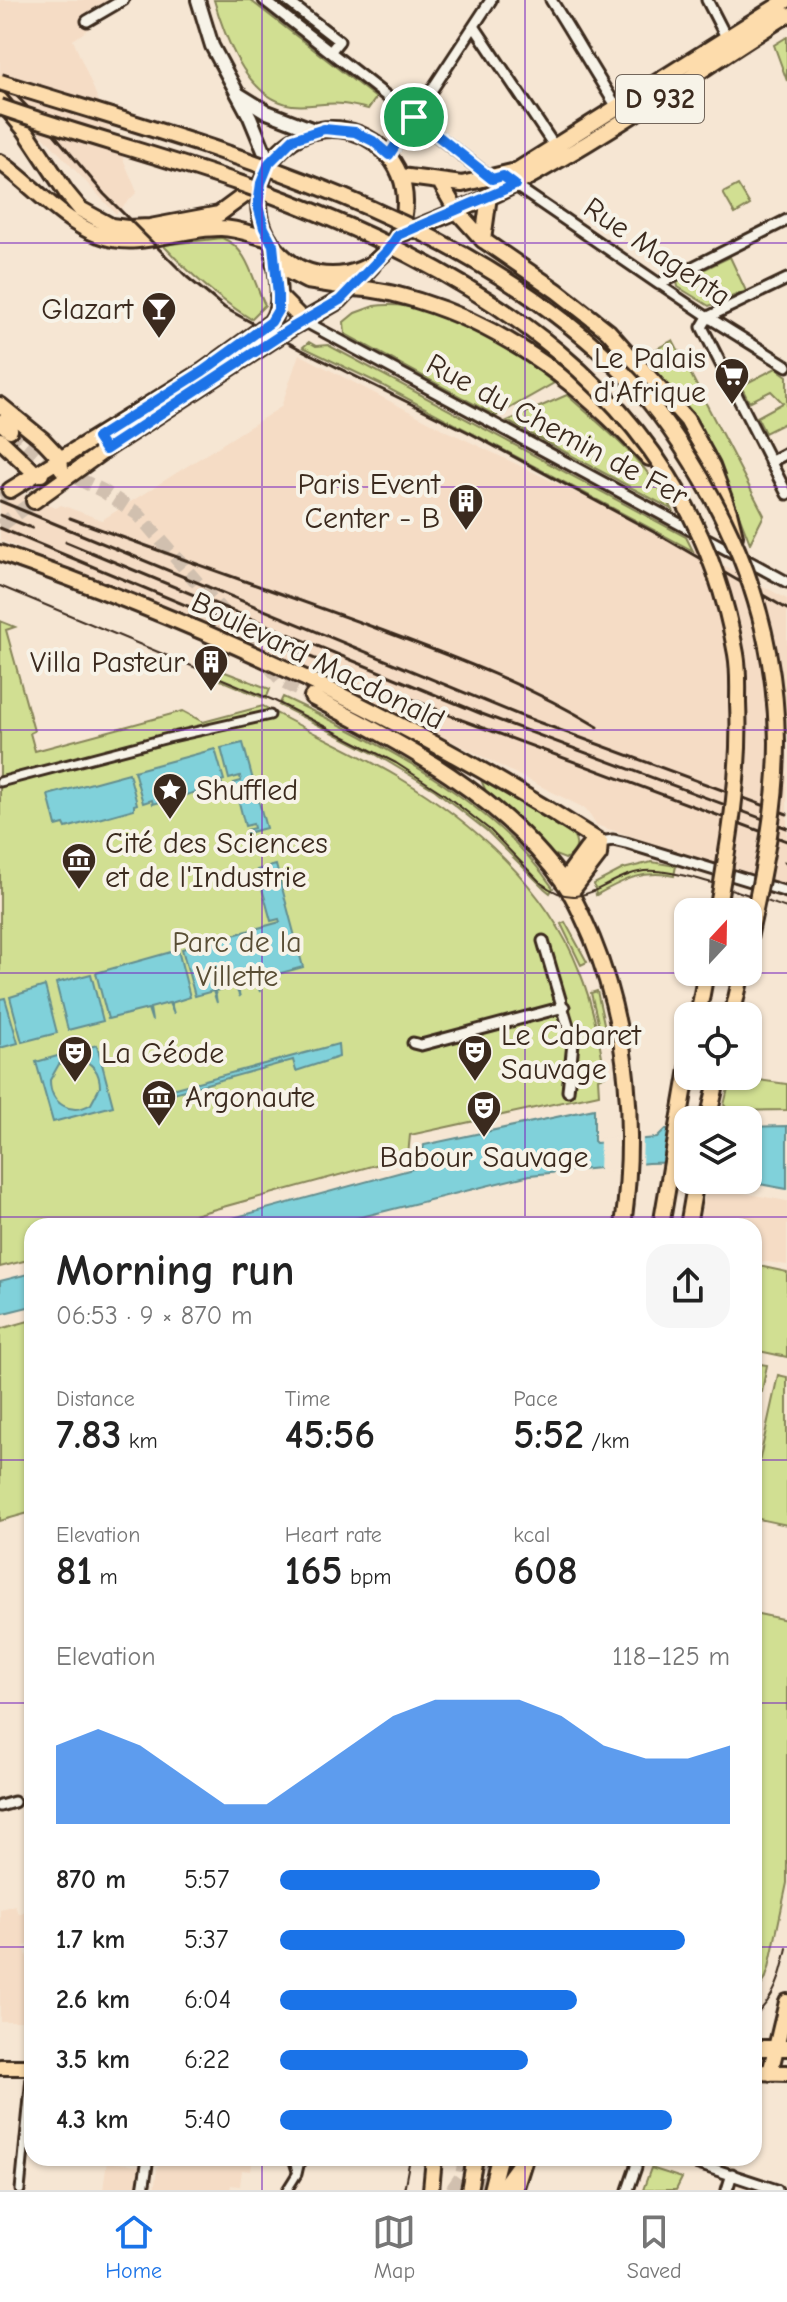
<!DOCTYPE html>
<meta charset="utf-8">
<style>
:root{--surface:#fff;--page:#f6f6f6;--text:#222;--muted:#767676;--line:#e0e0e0;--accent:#1a73e8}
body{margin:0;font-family:"Comic Neue",sans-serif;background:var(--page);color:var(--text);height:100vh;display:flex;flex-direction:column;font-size:30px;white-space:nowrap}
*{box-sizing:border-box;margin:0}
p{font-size:26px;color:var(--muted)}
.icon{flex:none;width:44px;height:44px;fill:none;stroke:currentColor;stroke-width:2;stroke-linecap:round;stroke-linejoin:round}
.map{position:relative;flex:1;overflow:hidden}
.panel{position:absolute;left:24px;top:1218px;width:738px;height:948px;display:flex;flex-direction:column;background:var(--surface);border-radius:24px;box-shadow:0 2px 6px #0004}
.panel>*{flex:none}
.needle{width:52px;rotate:22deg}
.fabs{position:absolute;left:674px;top:898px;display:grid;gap:16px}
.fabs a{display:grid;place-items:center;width:88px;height:88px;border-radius:16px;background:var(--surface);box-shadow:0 2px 6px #0004;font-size:40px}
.pin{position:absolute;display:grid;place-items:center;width:68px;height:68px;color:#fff;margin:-34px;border:4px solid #fff;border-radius:50%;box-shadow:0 2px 8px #0007}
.round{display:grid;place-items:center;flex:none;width:84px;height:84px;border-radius:24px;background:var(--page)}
.summary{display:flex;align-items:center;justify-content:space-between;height:136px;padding:0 32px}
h1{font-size:44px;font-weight:700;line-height:60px}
.stats{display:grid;grid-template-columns:repeat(3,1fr);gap:12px;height:136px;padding:8px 32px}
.stats div{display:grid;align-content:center}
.stats b{font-size:40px;font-weight:700}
.stats small{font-size:22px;font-weight:400}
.stats p{font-size:22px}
.chart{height:224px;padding:16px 32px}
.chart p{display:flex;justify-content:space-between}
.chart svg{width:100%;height:144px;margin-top:8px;fill:var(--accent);opacity:.7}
ul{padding:0 32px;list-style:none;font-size:26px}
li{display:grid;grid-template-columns:128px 96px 1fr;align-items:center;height:60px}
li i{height:20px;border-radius:10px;background:var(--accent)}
.tabs{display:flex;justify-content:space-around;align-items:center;height:112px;border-top:2px solid var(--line);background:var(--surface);font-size:22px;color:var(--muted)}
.tabs a{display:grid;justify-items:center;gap:4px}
.tabs .current{color:var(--accent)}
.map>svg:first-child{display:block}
.built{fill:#f5dcc5}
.green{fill:#d1df92;stroke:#868458;stroke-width:2}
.water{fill:#80d1da;stroke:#648e8f;stroke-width:2;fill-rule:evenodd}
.pier{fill:#f6e6d3}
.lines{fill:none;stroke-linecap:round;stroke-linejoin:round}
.primary-tunnel{stroke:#d1c0af;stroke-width:14;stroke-dasharray:14 7;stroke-linecap:butt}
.pedestrian-casing{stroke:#3b2a1e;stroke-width:13}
.minor-casing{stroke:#3b2a1e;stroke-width:15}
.secondary-casing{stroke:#3b2a1e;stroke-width:18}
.primary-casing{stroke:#3b2a1e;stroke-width:20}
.trunk-casing{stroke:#3b2a1e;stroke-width:20}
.pedestrian{stroke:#f7f3e8;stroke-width:7}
.minor{stroke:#f7f3e8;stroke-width:9}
.secondary{stroke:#f7f3e8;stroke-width:12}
.primary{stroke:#fddcac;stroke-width:14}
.trunk{stroke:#fddcac;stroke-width:14}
.tram{stroke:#3b2a1e;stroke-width:2}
.rail{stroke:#3b2a1e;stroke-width:3}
.trunk-bridge-casing{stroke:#3b2a1e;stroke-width:20;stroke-linecap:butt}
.trunk-bridge{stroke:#fddcac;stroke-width:14}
.route-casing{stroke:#fff;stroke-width:16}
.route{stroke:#1a73e8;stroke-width:10}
.grid{fill:none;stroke:#7b2cbf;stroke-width:2;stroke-opacity:0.55}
.labels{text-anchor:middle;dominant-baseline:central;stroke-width:8;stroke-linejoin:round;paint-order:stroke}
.shield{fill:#f7f3e8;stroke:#73665b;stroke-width:2}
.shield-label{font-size:28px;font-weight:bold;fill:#3b2a1e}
.street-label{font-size:30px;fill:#3b2a1e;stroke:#f7f3e8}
.poi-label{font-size:30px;fill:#3b2a1e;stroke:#f7f3e8;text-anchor:start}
.park-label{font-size:30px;fill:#594e35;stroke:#f7f3e8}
</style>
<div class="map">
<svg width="787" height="2190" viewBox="0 0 787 2190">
<rect width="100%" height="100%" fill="#f6e6d3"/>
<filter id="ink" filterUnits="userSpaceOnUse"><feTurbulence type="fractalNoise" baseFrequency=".0125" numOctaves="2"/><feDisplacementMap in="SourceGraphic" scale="16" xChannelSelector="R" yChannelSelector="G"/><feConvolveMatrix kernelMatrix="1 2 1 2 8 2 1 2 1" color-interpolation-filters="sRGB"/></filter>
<g filter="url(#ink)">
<!-- built -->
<path class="built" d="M0,0H108L85,14L89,29L73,40L137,192L116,214L0,90Z
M299,354L447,431L686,545L787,599V886L596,825L586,809L322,676L0,540V486L56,508L61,505L102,520L281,407Z
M707,1186L787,1201V1265L754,1260V1226H698Z
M15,1905L18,1914L26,1911L32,1937V1944L24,1946L32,1976V2021H0V1909Z
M159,2158H253L251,2171L242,2170L240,2186L231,2185L230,2190H154Z
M107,2161L141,2167L137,2190H103Z"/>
<!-- green -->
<path class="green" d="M214,0H250L376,98L368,109C360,107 351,105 343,104C326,102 309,107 292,105C248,99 225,38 214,0Z
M787,37V81L774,45Z
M738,185L750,205L735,214L723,193Z
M222,238C249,248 253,283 265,305L251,319C217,298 190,274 163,245Z
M730,257L746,291L709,306L678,287L677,282Z
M374,306C436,298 508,346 554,383L496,416L345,334L344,322L355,313Z
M673,340L764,515L750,543L714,451L682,403L641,357Z
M309,342L316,346L328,345L686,537L693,551L380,384L303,347Z
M776,368L787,376V422L765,433L757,417L783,403L771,391L749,402L741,386Z
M567,395C606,430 647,462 673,510L507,421Z
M0,621L15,627L6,630L34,731L30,733L35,751L183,711L203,722L263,706C307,731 354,751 398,777C472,821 547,887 579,970C593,1004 600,1040 605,1076L598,1078L599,1094L410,1135L408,1156L154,1226H32V1259L0,1267Z
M217,669L270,689L266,699L213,677Z
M283,697C377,741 493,800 553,888L550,893L545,889L487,831L435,790L375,754L279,705Z
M479,775L573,836C580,845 575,854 565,859L552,854L487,794Z
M652,862L676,866L674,876C642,869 622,881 596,895L594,884L623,869Z
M565,922L587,962L581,965L561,924Z
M597,991L608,1042L603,1043L591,993Z
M731,1076L787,1084V1110L729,1111L724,1105Z
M754,1265L787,1272V1357L754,1350Z
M32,1320V1512L0,1521V1329Z
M754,1363L767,1365L762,1392L754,1391Z
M778,1375L787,1377V1525L754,1518V1485Z
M754,1613L787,1620V1883L769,1968L765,1980L754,1996Z
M651,2168L682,2178L676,2190H643Z"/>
<!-- water -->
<path class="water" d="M243,743L266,828L247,833L246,830L254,828L253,824L245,826L234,783L241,781L240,776L229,779L221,748Z
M215,749L224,780L221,781L222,785L153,804L152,800L143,803L134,771Z
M129,773L137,804L134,805V809L66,828L64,824L56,826L48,795Z
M276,865L303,967L259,979L260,992L256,980L237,985L240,997L235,986L215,991L217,1003L213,991L195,996L182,949L280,922L279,919L271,921L259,877L267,875L266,872L258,873L257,870Z
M178,950L190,997L171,1003L174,1014L169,1003L150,1008L152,1021L148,1009L108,1019L96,973Z
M91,974L103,1021L68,1030L56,983Z
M45,986L57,1033L22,1042L10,997Z
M5,998L18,1043L0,1048V999Z
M338,1044L339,1057L296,1071L293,1060L159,1097L160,1104L145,1108L142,1097Z
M97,1045L113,1106L53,1122L36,1062ZM77,1059C92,1061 100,1072 100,1087L91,1104C71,1116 50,1104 50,1080L59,1064Z
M594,1109V1141L596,1143L657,1138L666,1129L688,1128V1162L648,1163L530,1175L325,1226H204L420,1167L424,1145Z
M787,1126V1189L737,1180H748V1127Z
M32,1273V1306L0,1314V1281Z"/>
<!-- pier -->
<path class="pier" d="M643,1135L642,1168L599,1172L600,1139Z"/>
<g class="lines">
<!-- primary-tunnel -->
<path class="primary-tunnel" d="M10,430L50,465L103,491L138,514L283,682L312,697
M0,497L10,490
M0,526L34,501
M452,2190L462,2176L465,2158
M480,2190L486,2158"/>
<defs>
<path id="pedestrian" d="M659,284L708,317
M0,782L168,738L270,715
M293,2158L297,2171
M20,2190L32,2067
M287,2190L297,2174L300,2161"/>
<path id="minor" d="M264,0L491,178
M286,0L339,41L330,52
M551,0C574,36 594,72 617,107
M707,0L726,37
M87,21L123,0
M474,26L555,147
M389,155L491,0
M513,184L659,284L787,220
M787,279L708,317L702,327L787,494
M708,317L787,366
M304,321L787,582
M770,462L787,453
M600,842L613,840L626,843L787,892
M543,941L573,1043L568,1091
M413,1043L421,1045L564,1007
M0,1806L14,1802
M680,2158L777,2190
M143,2190L148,2158
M628,2190L636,2167V2158
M727,2190L732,2174"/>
<path id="secondary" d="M198,0L212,46L250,117L269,163
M238,94L267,112L314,130"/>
<path id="primary" d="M259 202a73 73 0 1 1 146 0a73 73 0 1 1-146 0Z
M401,176L462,184L516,171L787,0
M440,182L456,210L483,240
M406,232C443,216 483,202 518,183C611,133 698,71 787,15
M483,240L489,196
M274,264L307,281L353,288
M278,295L304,321
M0,405L43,440L60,458L61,468
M0,422L10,430
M0,440L35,473L41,474
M10,490L203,371L271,322C286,302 275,269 273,246
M34,501L105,450L293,327L340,300L372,266
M0,553C209,626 414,722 600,842
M312,697C405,745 503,796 565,884C576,900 584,920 592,938C629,1028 636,1130 623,1226
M563,882L587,849L600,842
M570,893L599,855L600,842
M754,2048H787
M0,2067H32
M754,2072L787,2073
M770,2073L787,2002
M502,2188L523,2159"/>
<path id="trunk" d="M0,100L25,130L66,192L80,209L111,226L127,228L150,227L219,214L261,183
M0,162C33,185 61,221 99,235C139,251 180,227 221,228C237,228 253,235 269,239
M483,240L557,291L608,331L687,420L712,466L729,512L735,536
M353,288C377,289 396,294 419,301C511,329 584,388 649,458
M698,1016L706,972
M732,1016L742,972
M708,1120L718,1076
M661,1226L688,1069
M688,1226L696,1180
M431,2190L434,2158
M469,2190L475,2158
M491,2190L499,2158
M515,2190L525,2158"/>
</defs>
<!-- pedestrian casing -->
<use href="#pedestrian" class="pedestrian-casing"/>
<!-- minor casing -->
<use href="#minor" class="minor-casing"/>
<!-- secondary casing -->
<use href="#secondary" class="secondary-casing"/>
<!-- primary casing -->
<use href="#primary" class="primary-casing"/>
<!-- trunk casing -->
<use href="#trunk" class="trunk-casing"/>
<!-- pedestrian -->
<use href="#pedestrian" class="pedestrian"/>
<!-- minor -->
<use href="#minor" class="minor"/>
<!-- secondary -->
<use href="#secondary" class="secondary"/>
<!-- primary -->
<use href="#primary" class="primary"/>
<!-- trunk -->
<use href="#trunk" class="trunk"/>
<!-- tram -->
<path class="tram" d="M0,586L273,700L396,763L444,794L490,830L541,883C583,916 604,876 644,871C676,867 753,897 787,908
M754,2016C776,1998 781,1974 787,1948
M404,2190L410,2158"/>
<!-- rail -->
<path class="rail" d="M0,79L54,134L104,194L187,277L225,308L300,349L468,432L661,536L787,609
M0,501L519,715L787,814
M0,515L32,528
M70,518C174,557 278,592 381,630C456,658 529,685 598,727
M0,528L462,720L787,841
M66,542L482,714L787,828
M785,862L787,864"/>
<defs>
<path id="trunk-bridge" d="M0,82C217,150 465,211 629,379C662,413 689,455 712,497C753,572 776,656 777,742C777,810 762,876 748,943
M0,107C80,135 162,156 242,184C471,266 691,392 736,654C739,670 738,687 738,703C741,774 729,843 717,912"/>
</defs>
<!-- trunk-bridge casing -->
<use href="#trunk-bridge" class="trunk-bridge-casing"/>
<!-- trunk-bridge -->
<use href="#trunk-bridge" class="trunk-bridge"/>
</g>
</g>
<g class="lines" filter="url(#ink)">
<defs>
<path id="route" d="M414,117L492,179L503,176L515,185L398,235L387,251L340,300L293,327L105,450L97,438L203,371L271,322L278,310V295L273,245L264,228L258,206L261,183L269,163L293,139L324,129L355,132L373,141L389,155Z"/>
</defs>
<!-- route casing -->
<use href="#route" class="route-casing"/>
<!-- route -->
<use href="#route" class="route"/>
</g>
<!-- grid -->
<path class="grid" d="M262,0V1226M525,0V1226M0,243H787M0,487H787M0,730H787M0,973H787M0,1217H787M0,1460H32M754,1460H787M0,1703H32M754,1703H787M0,1947H32M754,1947H787M262,2158V2190M525,2158V2190"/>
<!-- icons -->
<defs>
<symbol id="bar-pin" viewBox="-11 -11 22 30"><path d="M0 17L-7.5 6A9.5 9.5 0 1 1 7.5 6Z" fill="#3b2a1e" stroke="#f7f3e8"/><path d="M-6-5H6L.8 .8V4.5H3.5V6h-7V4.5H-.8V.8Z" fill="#fff"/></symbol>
<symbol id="supermarket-pin" viewBox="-11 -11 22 30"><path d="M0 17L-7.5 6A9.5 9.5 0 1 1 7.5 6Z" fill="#3b2a1e" stroke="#f7f3e8"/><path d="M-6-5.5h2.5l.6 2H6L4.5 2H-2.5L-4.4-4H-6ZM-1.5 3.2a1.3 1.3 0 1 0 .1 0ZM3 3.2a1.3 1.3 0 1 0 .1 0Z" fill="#fff"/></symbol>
<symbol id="building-pin" viewBox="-11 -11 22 30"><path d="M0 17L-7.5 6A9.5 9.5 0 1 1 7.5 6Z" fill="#3b2a1e" stroke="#f7f3e8"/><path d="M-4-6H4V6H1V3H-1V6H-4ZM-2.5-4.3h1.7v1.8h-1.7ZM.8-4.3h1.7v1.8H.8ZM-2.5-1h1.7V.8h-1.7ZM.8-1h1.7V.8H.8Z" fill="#fff"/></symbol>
<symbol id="sight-pin" viewBox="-11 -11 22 30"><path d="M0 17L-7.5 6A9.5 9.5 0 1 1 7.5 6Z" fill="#3b2a1e" stroke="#f7f3e8"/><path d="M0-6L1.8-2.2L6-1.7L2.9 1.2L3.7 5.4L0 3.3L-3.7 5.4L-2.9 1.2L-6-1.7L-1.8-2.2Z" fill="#fff"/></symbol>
<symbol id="museum-pin" viewBox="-11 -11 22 30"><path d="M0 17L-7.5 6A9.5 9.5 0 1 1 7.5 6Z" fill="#3b2a1e" stroke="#f7f3e8"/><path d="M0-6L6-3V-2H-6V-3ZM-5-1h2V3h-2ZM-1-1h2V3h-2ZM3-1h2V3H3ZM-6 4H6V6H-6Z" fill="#fff"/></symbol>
<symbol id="theatre-pin" viewBox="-11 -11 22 30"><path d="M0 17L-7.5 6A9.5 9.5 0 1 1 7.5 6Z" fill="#3b2a1e" stroke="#f7f3e8"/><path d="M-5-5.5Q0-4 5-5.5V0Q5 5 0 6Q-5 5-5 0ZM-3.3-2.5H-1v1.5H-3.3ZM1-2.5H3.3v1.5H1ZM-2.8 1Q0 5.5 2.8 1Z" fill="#fff"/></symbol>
</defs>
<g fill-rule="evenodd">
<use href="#bar-pin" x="139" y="289" width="40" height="54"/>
<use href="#supermarket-pin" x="712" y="355" width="40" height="54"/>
<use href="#building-pin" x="446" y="481" width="40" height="54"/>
<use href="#building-pin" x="191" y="642" width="40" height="54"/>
<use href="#sight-pin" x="150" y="770" width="40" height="54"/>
<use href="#museum-pin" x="59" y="840" width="40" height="54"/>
<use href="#theatre-pin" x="455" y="1032" width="40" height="54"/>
<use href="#theatre-pin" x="55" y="1033" width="40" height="54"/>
<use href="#museum-pin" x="139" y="1077" width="40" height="54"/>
<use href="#theatre-pin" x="464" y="1088" width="40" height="54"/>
</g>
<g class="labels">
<!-- shield labels -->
<rect class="shield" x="616" y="75" width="88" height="48" rx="6"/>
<g class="shield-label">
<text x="660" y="99">D 932</text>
</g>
<!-- street labels -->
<g class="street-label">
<text transform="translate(657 252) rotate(34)">Rue Magenta</text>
<text transform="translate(557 430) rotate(28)">Rue du Chemin de Fer</text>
<text transform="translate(318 661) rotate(26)">Boulevard Macdonald</text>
</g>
<!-- poi labels -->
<g class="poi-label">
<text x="133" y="309" text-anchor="end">Glazart</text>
<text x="706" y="358" text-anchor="end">Le Palais<tspan x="706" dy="34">d'Afrique</tspan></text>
<text x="440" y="484" text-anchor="end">Paris Event<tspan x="440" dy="34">Center - B</tspan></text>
<text x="185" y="662" text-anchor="end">Villa Pasteur</text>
<text x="196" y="790">Shuffled</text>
<text x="105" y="843">Cité des Sciences<tspan x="105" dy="34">et de l'Industrie</tspan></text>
<text x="501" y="1035">Le Cabaret<tspan x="501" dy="34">Sauvage</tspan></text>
<text x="101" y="1053">La Géode</text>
<text x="185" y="1097">Argonaute</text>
<text x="484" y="1157" text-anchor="middle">Babour Sauvage</text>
</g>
<!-- park labels -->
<g class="park-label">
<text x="237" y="942">Parc de la<tspan x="237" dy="34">Villette</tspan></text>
</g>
</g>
</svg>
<div class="fabs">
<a><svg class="needle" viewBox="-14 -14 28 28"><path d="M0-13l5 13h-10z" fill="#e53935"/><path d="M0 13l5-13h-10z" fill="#767676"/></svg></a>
<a><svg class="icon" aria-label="locate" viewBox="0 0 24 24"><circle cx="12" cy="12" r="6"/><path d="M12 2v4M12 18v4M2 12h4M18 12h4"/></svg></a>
<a><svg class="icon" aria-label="layers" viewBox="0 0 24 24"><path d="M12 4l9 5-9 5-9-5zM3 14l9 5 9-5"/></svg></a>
</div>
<div class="pin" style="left:414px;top:117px;background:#1e9e55"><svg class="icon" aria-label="arrive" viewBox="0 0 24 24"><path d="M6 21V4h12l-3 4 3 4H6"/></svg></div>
<section class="panel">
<div class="summary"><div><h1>Morning run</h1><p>06:53 · 9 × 870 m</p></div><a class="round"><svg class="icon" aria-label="share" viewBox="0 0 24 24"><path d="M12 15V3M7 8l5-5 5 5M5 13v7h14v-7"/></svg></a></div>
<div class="stats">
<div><p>Distance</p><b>7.83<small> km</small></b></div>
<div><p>Time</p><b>45:56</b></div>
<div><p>Pace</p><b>5:52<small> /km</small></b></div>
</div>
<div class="stats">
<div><p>Elevation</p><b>81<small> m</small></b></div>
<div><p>Heart rate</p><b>165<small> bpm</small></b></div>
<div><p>kcal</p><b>608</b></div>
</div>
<div class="chart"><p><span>Elevation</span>118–125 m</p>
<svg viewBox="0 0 160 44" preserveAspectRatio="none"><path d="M0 44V20L10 15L20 20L30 29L40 38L50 38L60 29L70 20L80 11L90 6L100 6L110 6L120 11L130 20L140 24L150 24L160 20V44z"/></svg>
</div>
<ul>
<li><b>870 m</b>5:57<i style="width:71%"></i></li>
<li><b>1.7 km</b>5:37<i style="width:90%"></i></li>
<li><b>2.6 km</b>6:04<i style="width:66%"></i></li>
<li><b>3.5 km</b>6:22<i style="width:55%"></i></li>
<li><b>4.3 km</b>5:40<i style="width:87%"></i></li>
</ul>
</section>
</div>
<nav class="tabs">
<a class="current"><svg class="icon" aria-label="home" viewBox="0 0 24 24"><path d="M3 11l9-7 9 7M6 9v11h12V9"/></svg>Home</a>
<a><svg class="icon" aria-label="map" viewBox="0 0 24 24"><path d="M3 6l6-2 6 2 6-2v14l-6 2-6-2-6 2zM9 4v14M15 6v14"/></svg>Map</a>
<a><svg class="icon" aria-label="saved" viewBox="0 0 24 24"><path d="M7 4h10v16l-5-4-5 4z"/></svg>Saved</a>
</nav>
